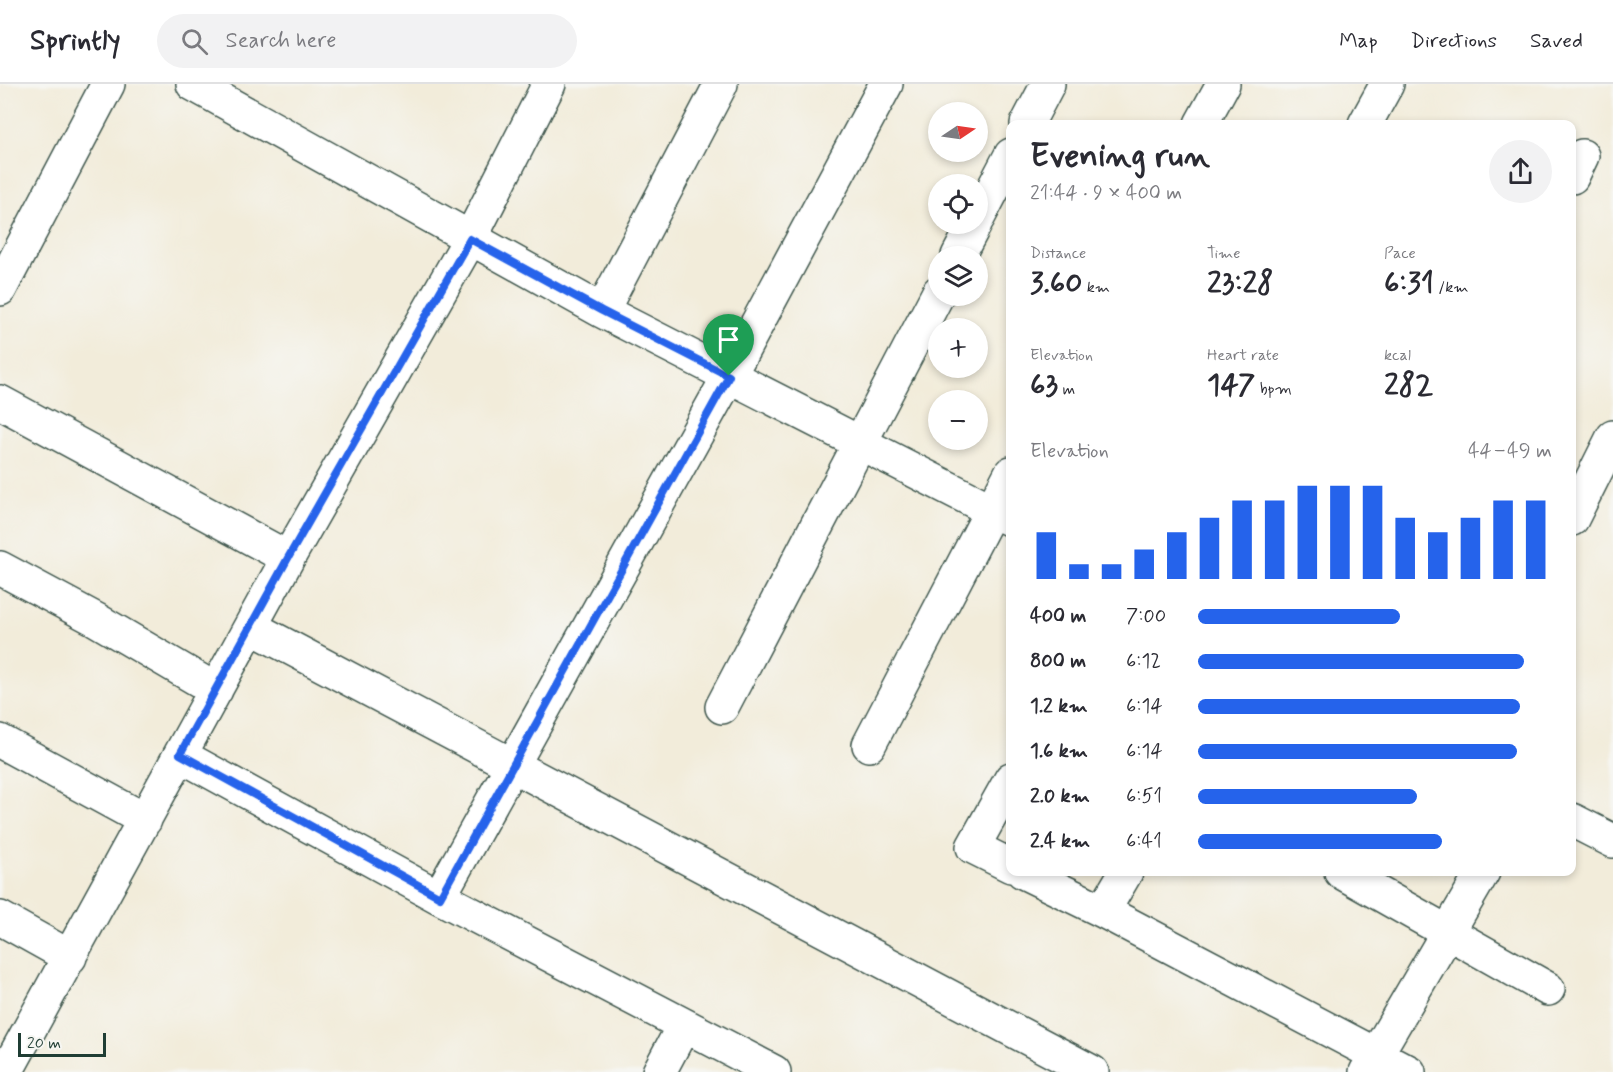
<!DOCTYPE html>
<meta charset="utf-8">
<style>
:root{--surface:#fff;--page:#f2f2f3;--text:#2b2b33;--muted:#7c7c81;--line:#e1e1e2;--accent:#2563eb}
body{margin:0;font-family:Mynerve,sans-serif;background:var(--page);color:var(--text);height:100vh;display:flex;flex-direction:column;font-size:22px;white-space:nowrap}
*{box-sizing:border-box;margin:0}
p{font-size:20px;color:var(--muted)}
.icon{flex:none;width:33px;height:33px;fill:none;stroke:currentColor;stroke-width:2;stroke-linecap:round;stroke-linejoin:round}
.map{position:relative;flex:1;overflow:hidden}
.drawer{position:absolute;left:1006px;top:36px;width:570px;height:756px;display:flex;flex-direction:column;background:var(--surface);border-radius:12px;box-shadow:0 3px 9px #0003}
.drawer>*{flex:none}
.needle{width:39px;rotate:77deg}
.buttons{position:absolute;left:928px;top:18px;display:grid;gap:12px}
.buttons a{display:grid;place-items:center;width:60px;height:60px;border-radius:50%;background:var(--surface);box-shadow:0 3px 9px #0003;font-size:30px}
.scale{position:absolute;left:18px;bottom:15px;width:88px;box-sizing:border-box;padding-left:6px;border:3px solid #1f3d34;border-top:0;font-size:16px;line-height:21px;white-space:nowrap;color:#1f3d34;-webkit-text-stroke:4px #f6f6f2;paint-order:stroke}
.pin{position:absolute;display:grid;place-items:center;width:51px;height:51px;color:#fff;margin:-62px -26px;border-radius:50% 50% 50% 0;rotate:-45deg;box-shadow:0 0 6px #0007}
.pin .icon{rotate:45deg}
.round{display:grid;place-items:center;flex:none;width:63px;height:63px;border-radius:32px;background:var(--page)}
.head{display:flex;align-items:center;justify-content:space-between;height:102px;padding:0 24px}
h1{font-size:33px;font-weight:800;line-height:45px}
.metrics{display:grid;grid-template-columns:repeat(3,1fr);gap:9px;height:102px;padding:6px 24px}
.metrics div{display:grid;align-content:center}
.metrics b{font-size:30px;font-weight:800}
.metrics small{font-size:16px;font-weight:400}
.metrics p{font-size:16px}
.chart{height:168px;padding:12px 24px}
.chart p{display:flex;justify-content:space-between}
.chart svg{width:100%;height:108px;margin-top:6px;stroke:var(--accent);stroke-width:6}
ul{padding:0 24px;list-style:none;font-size:20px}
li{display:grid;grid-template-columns:96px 72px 1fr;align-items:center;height:45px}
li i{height:15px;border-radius:8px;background:var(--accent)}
header{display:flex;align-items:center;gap:36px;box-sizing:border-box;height:84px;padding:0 30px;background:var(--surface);border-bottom:2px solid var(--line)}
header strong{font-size:28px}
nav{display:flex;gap:33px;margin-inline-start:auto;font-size:21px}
.search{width:420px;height:54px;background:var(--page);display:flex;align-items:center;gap:15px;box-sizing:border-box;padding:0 21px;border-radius:33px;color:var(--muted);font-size:22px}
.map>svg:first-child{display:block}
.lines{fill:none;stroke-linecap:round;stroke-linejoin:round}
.minor-casing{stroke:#3f574d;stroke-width:36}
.minor{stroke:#fff;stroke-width:33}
.route-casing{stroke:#fff;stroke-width:12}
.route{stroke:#2563eb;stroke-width:8}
</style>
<header>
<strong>Sprintly</strong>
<div class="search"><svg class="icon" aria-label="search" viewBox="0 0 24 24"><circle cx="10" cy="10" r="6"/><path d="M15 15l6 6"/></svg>Search here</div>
<nav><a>Map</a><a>Directions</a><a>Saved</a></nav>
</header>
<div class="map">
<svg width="1613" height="988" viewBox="0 0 1613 988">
<rect width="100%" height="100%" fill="#f6f6f2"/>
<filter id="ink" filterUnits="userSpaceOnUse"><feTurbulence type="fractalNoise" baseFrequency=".0167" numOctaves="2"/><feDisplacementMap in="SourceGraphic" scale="12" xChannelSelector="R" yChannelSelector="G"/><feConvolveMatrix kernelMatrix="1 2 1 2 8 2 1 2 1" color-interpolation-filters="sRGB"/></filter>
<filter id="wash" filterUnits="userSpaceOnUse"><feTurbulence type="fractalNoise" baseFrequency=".008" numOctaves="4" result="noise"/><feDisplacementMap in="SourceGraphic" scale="24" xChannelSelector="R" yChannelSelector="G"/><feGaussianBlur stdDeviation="1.35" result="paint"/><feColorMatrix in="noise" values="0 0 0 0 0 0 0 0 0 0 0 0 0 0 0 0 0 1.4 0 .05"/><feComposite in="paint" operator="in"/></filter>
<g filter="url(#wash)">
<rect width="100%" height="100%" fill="#f2ecda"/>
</g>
<g filter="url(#ink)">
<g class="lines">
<defs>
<path id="minor" d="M193,0L602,227L1011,436
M1027,40L1048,0
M1201,40L1223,0
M1365,40L1387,0
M1572,93L1582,72
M978,134L1011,71
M958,172L975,140
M0,205L108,0
M602,227L721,0
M0,318L288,474
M1572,435L1613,353
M0,484L95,535L216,606
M251,543L1092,988
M722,623L939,208
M0,657L145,736
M869,661L1011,389
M180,671L439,813L774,988
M1011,695L973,763L1011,782
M1572,736L1613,757
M1023,788L1103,827L1409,988
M1341,788L1548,905
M439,813L729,292L886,0
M1103,827L1126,788
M0,834L70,873
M6,988L288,474L470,155L549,0
M659,988L684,941
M1366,988L1483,788"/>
</defs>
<!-- minor casing -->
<use href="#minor" class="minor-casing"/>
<!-- minor -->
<use href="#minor" class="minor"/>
</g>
</g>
<g class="lines" filter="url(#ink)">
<defs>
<path id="route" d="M470,155L602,227L729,292L440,813L180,670L288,474Z"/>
</defs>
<!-- route casing -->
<use href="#route" class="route-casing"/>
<!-- route -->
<use href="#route" class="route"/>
</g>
</svg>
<div class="buttons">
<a><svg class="needle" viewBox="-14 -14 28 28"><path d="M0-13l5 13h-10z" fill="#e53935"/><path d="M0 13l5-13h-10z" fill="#7c7c81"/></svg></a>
<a><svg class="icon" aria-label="locate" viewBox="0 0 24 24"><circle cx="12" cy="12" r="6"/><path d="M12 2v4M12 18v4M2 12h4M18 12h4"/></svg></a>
<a><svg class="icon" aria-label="layers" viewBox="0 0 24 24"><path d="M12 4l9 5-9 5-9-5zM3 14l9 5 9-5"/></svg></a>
<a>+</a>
<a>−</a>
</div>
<div class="scale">20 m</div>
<div class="pin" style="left:729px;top:292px;background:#1e9e55"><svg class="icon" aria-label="arrive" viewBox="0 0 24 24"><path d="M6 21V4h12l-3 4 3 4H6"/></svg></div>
<section class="drawer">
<div class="head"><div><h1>Evening run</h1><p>21:44 · 9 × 400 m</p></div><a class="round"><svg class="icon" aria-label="share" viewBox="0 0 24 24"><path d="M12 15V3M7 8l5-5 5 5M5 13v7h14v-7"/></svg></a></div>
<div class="metrics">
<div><p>Distance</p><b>3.60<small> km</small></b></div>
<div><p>Time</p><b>23:28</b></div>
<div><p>Pace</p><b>6:31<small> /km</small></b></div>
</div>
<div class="metrics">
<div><p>Elevation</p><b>63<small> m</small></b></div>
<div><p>Heart rate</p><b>147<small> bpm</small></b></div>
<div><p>kcal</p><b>282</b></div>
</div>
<div class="chart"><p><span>Elevation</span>44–49 m</p>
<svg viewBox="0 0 160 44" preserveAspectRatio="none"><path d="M5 44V25M15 44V38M25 44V38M35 44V32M45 44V25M55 44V19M65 44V12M75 44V12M85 44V6M95 44V6M105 44V6M115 44V19M125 44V25M135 44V19M145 44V12M155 44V12"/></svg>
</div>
<ul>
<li><b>400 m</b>7:00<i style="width:57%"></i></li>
<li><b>800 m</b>6:12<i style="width:92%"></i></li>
<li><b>1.2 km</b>6:14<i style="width:91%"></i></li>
<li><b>1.6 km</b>6:14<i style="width:90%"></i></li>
<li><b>2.0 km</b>6:51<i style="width:62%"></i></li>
<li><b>2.4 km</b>6:41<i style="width:69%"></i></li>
</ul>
</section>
</div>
